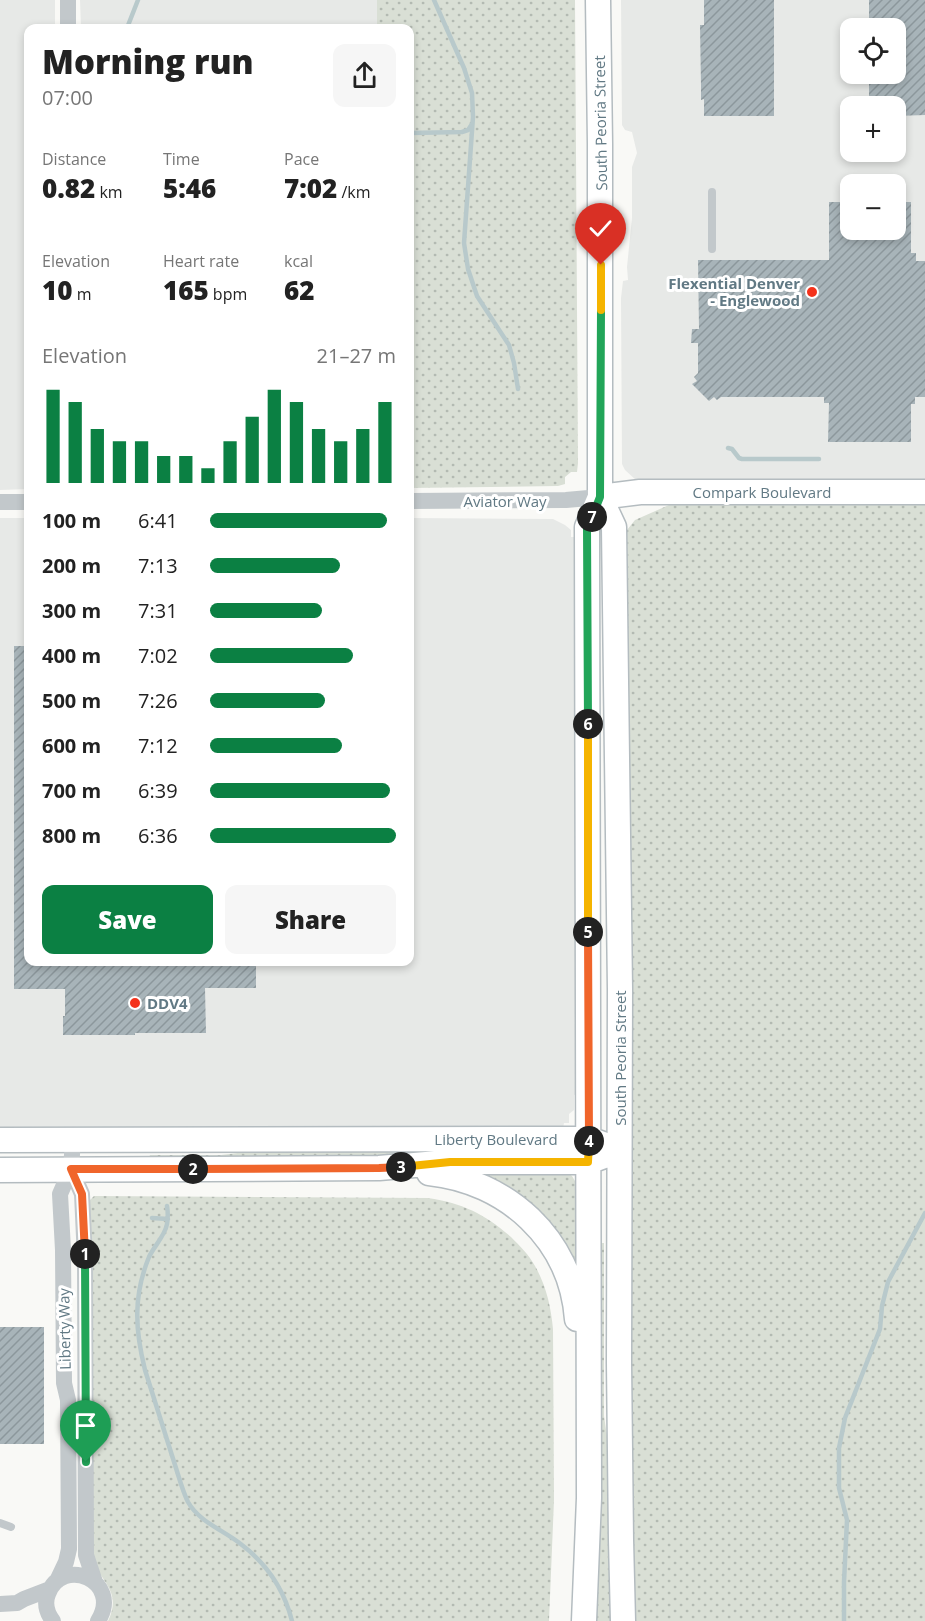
<!DOCTYPE html>
<meta charset="utf-8">
<style>
:root{--surface:#fff;--page:#f6f6f6;--text:#222;--muted:#767676;--accent:#0b8043}
body{margin:0;font-family:"Open Sans",sans-serif;background:var(--page);color:var(--text);height:100vh;display:flex;flex-direction:column;font-size:22px;white-space:nowrap}
*{box-sizing:border-box;margin:0}
p{font-size:20px;color:var(--muted)}
.icon{flex:none;width:33px;height:33px;fill:none;stroke:currentColor;stroke-width:2;stroke-linecap:round;stroke-linejoin:round}
.map{position:relative;flex:1;overflow:hidden}
.details{position:absolute;left:24px;top:24px;width:390px;height:942px;display:flex;flex-direction:column;background:var(--surface);border-radius:12px;box-shadow:0 3px 9px #0003}
.details>*{flex:none}
.controls{position:absolute;left:840px;top:18px;display:grid;gap:12px}
.controls a{display:grid;place-items:center;width:66px;height:66px;border-radius:12px;background:var(--surface);box-shadow:0 3px 9px #0003;font-size:30px}
.pin{position:absolute;display:grid;place-items:center;width:51px;height:51px;color:#fff;margin:-62px -26px;border-radius:50% 50% 50% 0;rotate:-45deg;box-shadow:0 0 6px #0007}
.pin .icon{rotate:45deg}
.km{position:absolute;width:30px;height:30px;margin:-15px;border-radius:50%;background:#222;color:#fff;font-size:16px;line-height:30px;text-align:center}
.round{display:grid;place-items:center;flex:none;width:63px;height:63px;border-radius:12px;background:var(--page)}
.overview{display:flex;align-items:center;justify-content:space-between;height:102px;padding:0 18px}
h1{font-size:33px;font-weight:800;line-height:45px}
.stats{display:grid;grid-template-columns:repeat(3,1fr);gap:9px;height:102px;padding:6px 18px}
.stats div{display:grid;align-content:center}
.stats b{font-size:26px;font-weight:800}
.stats small{font-size:16px;font-weight:400}
.stats p{font-size:16px}
.chart{height:168px;padding:12px 18px}
.chart p{display:flex;justify-content:space-between}
.chart svg{width:100%;height:108px;margin-top:6px;stroke:var(--accent);stroke-width:6}
.cta{display:flex;gap:12px;margin-top:auto;padding:12px 18px}
.cta a{flex:1;height:69px;border-radius:12px;background:var(--accent);color:#fff;font-size:24px;font-weight:800;line-height:69px;text-align:center}
.cta a+a{background:var(--page);color:var(--text)}
ul{padding:0 18px;list-style:none;font-size:20px}
li{display:grid;grid-template-columns:96px 72px 1fr;align-items:center;height:45px}
li i{height:15px;border-radius:8px;background:var(--accent)}
.map>svg:first-child{display:block}
.built{fill:#e7e9e7;fill-rule:evenodd}
.grass{fill:url(#grass-dots)}
.lines{fill:none;stroke-linecap:round;stroke-linejoin:round}
.stream{stroke:#b8c9cb;stroke-width:4.5}
.building{fill:url(#building-hatch)}
.secondary-casing{stroke:#b4bcc0;stroke-width:27}
.lane{stroke:#c2c8cb;stroke-width:8}
.street{stroke:#c2c8cb;stroke-width:16}
.secondary{stroke:#fff;stroke-width:24}
.split-1-casing{stroke:#fff;stroke-width:12}
.split-2-casing{stroke:#fff;stroke-width:12}
.split-3-casing{stroke:#fff;stroke-width:12}
.split-4-casing{stroke:#fff;stroke-width:12}
.split-5-casing{stroke:#fff;stroke-width:12}
.split-6-casing{stroke:#fff;stroke-width:12}
.split-7-casing{stroke:#fff;stroke-width:12}
.split-8-casing{stroke:#fff;stroke-width:12}
.split-9-casing{stroke:#fff;stroke-width:12}
.split-1{stroke:#22a559;stroke-width:8}
.split-2{stroke:#f0652b;stroke-width:8}
.split-3{stroke:#f0652b;stroke-width:8}
.split-4{stroke:#f5b400;stroke-width:8}
.split-5{stroke:#f0652b;stroke-width:8}
.split-6{stroke:#f5b400;stroke-width:8}
.split-7{stroke:#22a559;stroke-width:8}
.split-8{stroke:#22a559;stroke-width:8}
.split-9{stroke:#f5b400;stroke-width:8}
.poi-dot{fill:#f4321b;stroke:#fff;stroke-width:2}
.labels{text-anchor:middle;dominant-baseline:central;stroke-width:6;stroke-linejoin:round;paint-order:stroke}
.street-label{font-size:15px;fill:#617984;stroke:#fff}
.poi-label{font-size:15px;font-weight:bold;fill:#617984;stroke:#fff;text-anchor:end}
</style>
<div class="map">
<svg width="925" height="1621" viewBox="0 0 925 1621">
<defs>
<pattern id="grass-dots" width="8" height="8" patternUnits="userSpaceOnUse" patternTransform="scale(1.5)"><rect width="8" height="8" fill="#d9dfd5"/><path d="M2 2h.1M6 6h.1" fill="none" stroke="#b3bab2" stroke-width="1.8" stroke-linecap="round"/></pattern>
<pattern id="building-hatch" width="6" height="6" patternUnits="userSpaceOnUse" patternTransform="scale(1.5)"><rect width="6" height="6" fill="#a8b4b9"/><path d="M-1 1l2-2M0 6l6-6M5 7l2-2" fill="none" stroke="#8c979c"/></pattern>
</defs>
<rect width="100%" height="100%" fill="#f9f9f6"/>
<!-- built -->
<path class="built" d="M0,0H55V28H28V489L0,490Z
M80,0H377V28H81Z
M621,0H925V482L637,481L625,470L622,464L621,298L623,281L628,280L627,267L632,218V167L637,153L632,132L625,130L622,125ZM850,28H896V74H850ZM850,106H896V152H850ZM850,184H896V230H850Z
M0,518H28V962H410V518L553,519L565,525L571,530V537H578L579,1094L574,1095V1110L569,1114V1123H564L563,1129L0,1131Z"/>
<!-- grass -->
<path class="grass" d="M377,0H575L578,463L577,472H571L565,477V484L558,486L410,488V28H377Z
M678,501L925,502V1621H635V1578L631,1538L627,530L635,520Z
M277,1148H516L381,1160L148,1159L150,1155H221Z
M469,1170L567,1172L572,1176L578,1186V1278Z
M94,1196L428,1198C463,1203 486,1215 511,1237C520,1246 529,1255 535,1266C546,1285 551,1307 553,1329L554,1500L549,1621H108C123,1590 99,1582 93,1558L89,1201Z
M596,1243H604V1416L610,1457L613,1621H592Z"/>
<g class="lines">
<!-- stream -->
<path class="stream" d="M434,0L464,68L472,93L473,117L464,243L468,269L477,296L509,345L514,363L518,389
M127,28L138,0
M410,133L462,132L468,130L472,124
M728,448L732,449L739,458L742,459H819
M167,1206C168,1212 168,1218 167,1224C165,1236 154,1246 149,1257C133,1296 135,1330 145,1370L181,1484C183,1490 185,1496 188,1502C200,1523 224,1530 242,1545C268,1565 284,1589 292,1621
M152,1218L168,1219
M844,1621V1582L847,1520L839,1488V1448L845,1418L880,1329L882,1306L888,1282L925,1213"/>
</g>
<!-- building -->
<path class="building" d="M704,0H774V116H704V99L701,100V86L700,25H704Z
M869,0H925V115L896,116V106H869V74H896V28H869Z
M829,202H850V230H896V202H911V253H916V261H925V397H915V404H911V442H828L829,403H824V397H721L717,400L714,397L709,401L692,384L697,381L694,377L698,373V343H691L692,329H699L698,260H829Z
M14,646H28V962H256V988H205L206,1033H135V1035H63V1016H65V989H14Z
M0,1327H44V1444H0Z"/>
<g class="lines">
<defs>
<path id="secondary" d="M600,497L614,527L620,989L619,1363L621,1540L623,1621
M600,497L640,492H925
M0,1140L566,1139H589L603,1144
M0,1170L379,1168L450,1162H588L604,1156
M429,1173C507,1181 571,1239 577,1319
M584,1621L589,1498L587,527L600,497V144L598,0"/>
</defs>
<!-- secondary casing -->
<use href="#secondary" class="secondary-casing"/>
<!-- lane -->
<path class="lane" d="M712,192V249
M0,1523L11,1527"/>
<!-- street -->
<path class="street" d="M68,0V28
M410,501L566,500L600,497
M0,502H28
M71,1169L82,1194L85,1259L86,1555L95,1582
M57,1581L66,1562L69,1549L68,1400L64,1383L63,1250L60,1194L71,1169L73,1140
M0,1604L17,1603L24,1599L50,1589
M53,1621C47,1613 44,1604 48,1594C62,1555 123,1581 98,1621"/>
<!-- secondary -->
<use href="#secondary" class="secondary"/>
</g>
<g class="lines">
<defs>
<path id="split-1" d="M85,1254L86,1462"/>
<path id="split-2" d="M85,1254L82,1194L71,1169H193"/>
<path id="split-3" d="M193,1169L379,1168L401,1167"/>
<path id="split-4" d="M401,1167L450,1162H588L589,1141"/>
<path id="split-5" d="M588,932L589,1141"/>
<path id="split-6" d="M588,724V932"/>
<path id="split-7" d="M588,724L587,527L592,517"/>
<path id="split-8" d="M592,517L600,497L601,310"/>
<path id="split-9" d="M601,265V310"/>
</defs>
<!-- split-1 casing -->
<use href="#split-1" class="split-1-casing"/>
<!-- split-2 casing -->
<use href="#split-2" class="split-2-casing"/>
<!-- split-3 casing -->
<use href="#split-3" class="split-3-casing"/>
<!-- split-4 casing -->
<use href="#split-4" class="split-4-casing"/>
<!-- split-5 casing -->
<use href="#split-5" class="split-5-casing"/>
<!-- split-6 casing -->
<use href="#split-6" class="split-6-casing"/>
<!-- split-7 casing -->
<use href="#split-7" class="split-7-casing"/>
<!-- split-8 casing -->
<use href="#split-8" class="split-8-casing"/>
<!-- split-9 casing -->
<use href="#split-9" class="split-9-casing"/>
<!-- split-1 -->
<use href="#split-1" class="split-1"/>
<!-- split-2 -->
<use href="#split-2" class="split-2"/>
<!-- split-3 -->
<use href="#split-3" class="split-3"/>
<!-- split-4 -->
<use href="#split-4" class="split-4"/>
<!-- split-5 -->
<use href="#split-5" class="split-5"/>
<!-- split-6 -->
<use href="#split-6" class="split-6"/>
<!-- split-7 -->
<use href="#split-7" class="split-7"/>
<!-- split-8 -->
<use href="#split-8" class="split-8"/>
<!-- split-9 -->
<use href="#split-9" class="split-9"/>
</g>
<!-- markers -->
<g class="poi-dot">
<circle cx="812" cy="292" r="6"/>
<circle cx="135" cy="1003" r="6"/>
</g>
<g class="labels">
<!-- street labels -->
<g class="street-label">
<text transform="translate(600 123) rotate(-91)">South Peoria Street</text>
<text x="762" y="492">Compark Boulevard</text>
<text x="505" y="501">Aviator Way</text>
<text transform="translate(620 1058) rotate(-90)">South Peoria Street</text>
<text x="496" y="1139">Liberty Boulevard</text>
<text transform="translate(64 1329) rotate(-91)">Liberty Way</text>
</g>
<!-- poi labels -->
<g class="poi-label">
<text x="800" y="283">Flexential Denver<tspan x="800" dy="17">- Englewood</tspan></text>
<text x="147" y="1003" text-anchor="start">DDV4</text>
</g>
</g>
</svg>
<div class="controls">
<a><svg class="icon" aria-label="locate" viewBox="0 0 24 24"><circle cx="12" cy="12" r="6"/><path d="M12 2v4M12 18v4M2 12h4M18 12h4"/></svg></a>
<a>+</a>
<a>−</a>
</div>
<div class="pin" style="left:86px;top:1462px;background:#1e9e55"><svg class="icon" aria-label="arrive" viewBox="0 0 24 24"><path d="M6 21V4h12l-3 4 3 4H6"/></svg></div>
<div class="pin" style="left:601px;top:265px;background:#d93025"><svg class="icon" aria-label="check" viewBox="0 0 24 24"><path d="M5 12l5 5 9-10"/></svg></div>
<b class="km" style="left:85px;top:1254px">1</b>
<b class="km" style="left:193px;top:1169px">2</b>
<b class="km" style="left:401px;top:1167px">3</b>
<b class="km" style="left:589px;top:1141px">4</b>
<b class="km" style="left:588px;top:932px">5</b>
<b class="km" style="left:588px;top:724px">6</b>
<b class="km" style="left:592px;top:517px">7</b>
<section class="details">
<div class="overview"><div><h1>Morning run</h1><p>07:00</p></div><a class="round"><svg class="icon" aria-label="share" viewBox="0 0 24 24"><path d="M12 15V3M7 8l5-5 5 5M5 13v7h14v-7"/></svg></a></div>
<div class="stats">
<div><p>Distance</p><b>0.82<small> km</small></b></div>
<div><p>Time</p><b>5:46</b></div>
<div><p>Pace</p><b>7:02<small> /km</small></b></div>
</div>
<div class="stats">
<div><p>Elevation</p><b>10<small> m</small></b></div>
<div><p>Heart rate</p><b>165<small> bpm</small></b></div>
<div><p>kcal</p><b>62</b></div>
</div>
<div class="chart"><p><span>Elevation</span>21–27 m</p>
<svg viewBox="0 0 160 44" preserveAspectRatio="none"><path d="M5 44V6M15 44V11M25 44V22M35 44V27M45 44V27M55 44V33M65 44V33M75 44V38M85 44V27M95 44V17M105 44V6M115 44V11M125 44V22M135 44V27M145 44V22M155 44V11"/></svg>
</div>
<ul>
<li><b>100 m</b>6:41<i style="width:95%"></i></li>
<li><b>200 m</b>7:13<i style="width:70%"></i></li>
<li><b>300 m</b>7:31<i style="width:60%"></i></li>
<li><b>400 m</b>7:02<i style="width:77%"></i></li>
<li><b>500 m</b>7:26<i style="width:62%"></i></li>
<li><b>600 m</b>7:12<i style="width:71%"></i></li>
<li><b>700 m</b>6:39<i style="width:97%"></i></li>
<li><b>800 m</b>6:36<i style="width:100%"></i></li>
</ul>
<div class="cta"><a>Save</a><a>Share</a></div>
</section>
</div>
